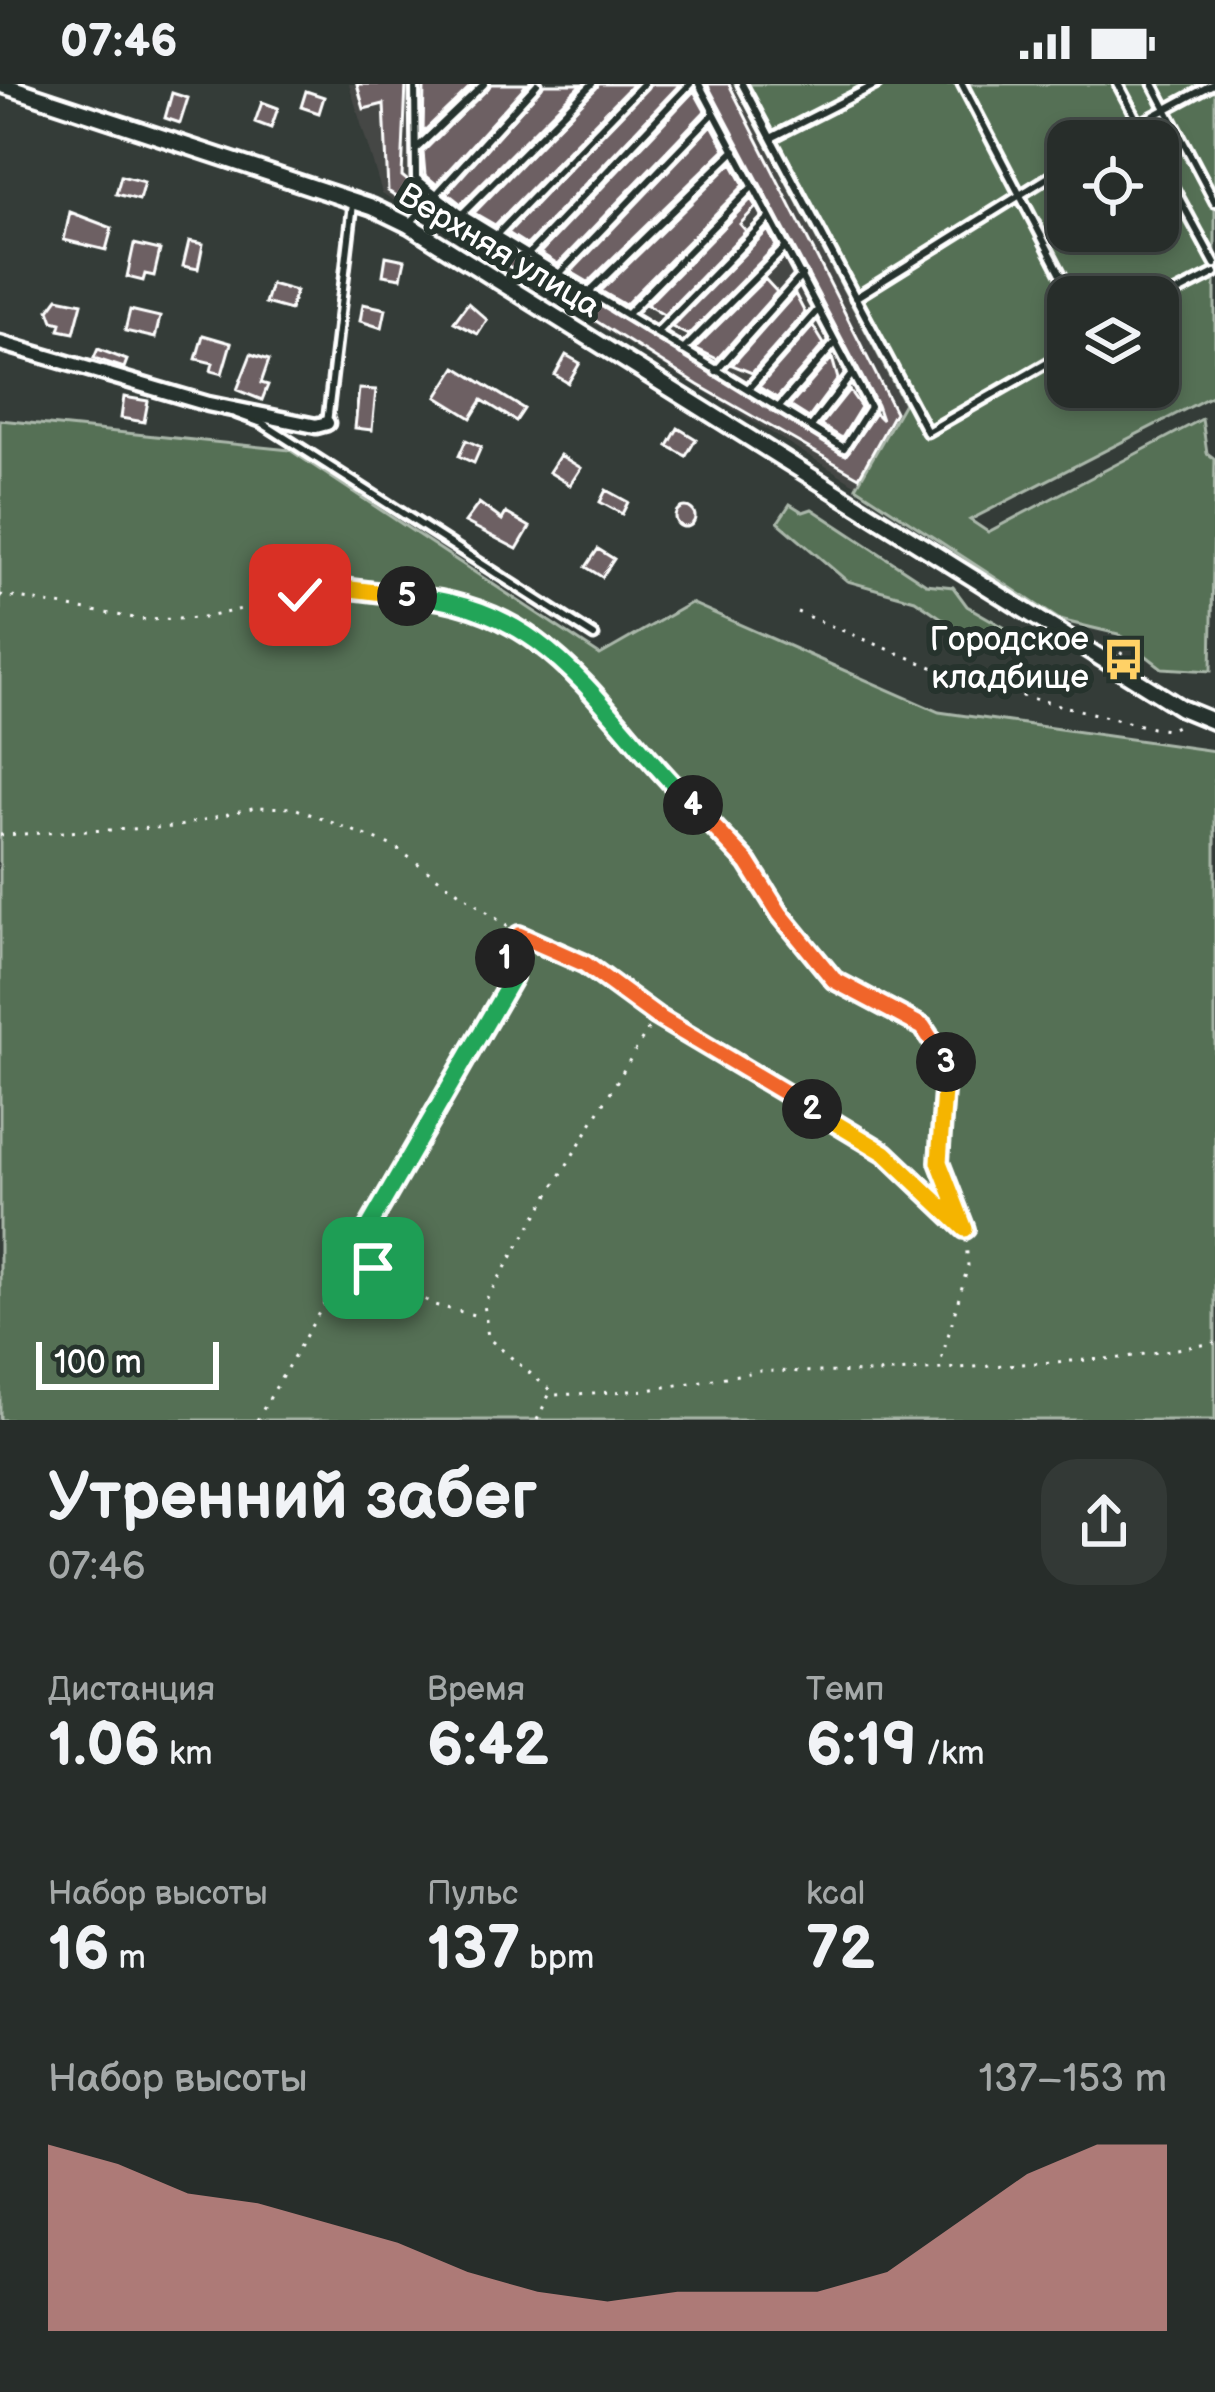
<!DOCTYPE html>
<html lang="ru">
<meta charset="utf-8">
<style>
:root{--surface:#272d2a;--page:#333936;--text:#f1f3f6;--muted:#a4a8a8;--line:#434947;--accent:#e69b98}
body{margin:0;font-family:"Balsamiq Sans",sans-serif;background:var(--page);color:var(--text);height:100vh;display:flex;flex-direction:column;font-size:45px;white-space:nowrap}
*{box-sizing:border-box;margin:0}
p{font-size:39px;color:var(--muted)}
.icon{flex:none;width:66px;height:66px;fill:none;stroke:currentColor;stroke-width:2;stroke-linecap:round;stroke-linejoin:round}
.map{position:relative;height:1336px;overflow:hidden}
.details{display:flex;flex-direction:column;background:var(--surface);flex:1}
.details>*{flex:none}
.buttons{position:absolute;left:1047px;top:36px;display:grid;gap:24px}
.buttons a{display:grid;place-items:center;width:132px;height:132px;border-radius:24px;background:var(--surface);box-shadow:0 6px 18px #0003,0 0 0 3px var(--line);font-size:60px}
.scale{position:absolute;left:36px;bottom:30px;width:183px;box-sizing:border-box;padding-left:12px;border:6px solid #fff;border-top:0;font-size:33px;line-height:42px;white-space:nowrap;color:#fff;-webkit-text-stroke:9px #26332d;paint-order:stroke}
.pin{position:absolute;display:grid;place-items:center;width:102px;height:102px;color:#fff;margin:-51px;border-radius:24px;box-shadow:0 6px 18px #0006}
.km{position:absolute;width:60px;height:60px;margin:-30px;border-radius:50%;background:#222;color:#fff;font-size:33px;line-height:60px;text-align:center}
.round{display:grid;place-items:center;flex:none;width:126px;height:126px;border-radius:36px;background:var(--page)}
.overview{display:flex;align-items:center;justify-content:space-between;height:204px;padding:0 48px}
h1{font-size:66px;font-weight:600;line-height:90px}
.figures{display:grid;grid-template-columns:repeat(3,1fr);gap:18px;height:204px;padding:12px 48px}
.figures div{display:grid;align-content:center}
.figures b{font-size:60px;font-weight:600}
.figures small{font-size:33px;font-weight:400}
.figures p{font-size:33px}
.chart{height:336px;padding:24px 48px}
.chart p{display:flex;justify-content:space-between}
.chart svg{width:100%;height:216px;margin-top:12px;fill:var(--accent);opacity:.7}
.status{display:flex;justify-content:space-between;align-items:center;height:84px;padding:0 60px;background:var(--surface);direction:ltr}
.status svg{height:33px;fill:currentColor}
.map>svg:first-child{display:block}
.built{fill:#454745}
.green{fill:#556f55;stroke:#aab7aa;stroke-width:3;fill-rule:evenodd}
.building{fill:#6d6164;stroke:#fff;stroke-width:3}
.lines{fill:none;stroke-linecap:round;stroke-linejoin:round}
.service-casing{stroke:#fff;stroke-width:15}
.minor-casing{stroke:#fff;stroke-width:21}
.tertiary-casing{stroke:#fff;stroke-width:22}
.path{stroke:#fff;stroke-width:3;stroke-dasharray:3 9;stroke-linecap:butt}
.service{stroke:#26332d;stroke-width:6}
.minor{stroke:#26332d;stroke-width:12}
.tertiary{stroke:#26332d;stroke-width:14}
.split-1-casing{stroke:#fff;stroke-width:24}
.split-2-casing{stroke:#fff;stroke-width:24}
.split-3-casing{stroke:#fff;stroke-width:24}
.split-4-casing{stroke:#fff;stroke-width:24}
.split-5-casing{stroke:#fff;stroke-width:24}
.split-6-casing{stroke:#fff;stroke-width:24}
.split-1{stroke:#22a559;stroke-width:15}
.split-2{stroke:#f0652b;stroke-width:15}
.split-3{stroke:#f5b400;stroke-width:15}
.split-4{stroke:#f0652b;stroke-width:15}
.split-5{stroke:#22a559;stroke-width:15}
.split-6{stroke:#f5b400;stroke-width:15}
.labels{text-anchor:middle;dominant-baseline:central;stroke-width:12;stroke-linejoin:round;paint-order:stroke}
.street-label{font-size:33px;fill:#fff;stroke:#26332d}
.poi-label{font-size:33px;fill:#fff;stroke:#26332d;text-anchor:end}
</style>
<div class="status"><b>07:46</b><svg viewBox="0 0 49 12"><path d="M0 12V9h3v3zM5 12V6h3v6zM10 12V3h3v9zM15 12V0h3v12zM26 1h20v11H26zM47 4h2v5h-2z"/></svg></div>
<div class="map">
<svg width="1215" height="1336" viewBox="0 0 1215 1336">
<rect width="100%" height="100%" fill="#343c38"/>
<filter id="ink" filterUnits="userSpaceOnUse"><feTurbulence type="fractalNoise" baseFrequency=".00833" numOctaves="2"/><feDisplacementMap in="SourceGraphic" scale="24" xChannelSelector="R" yChannelSelector="G"/><feConvolveMatrix kernelMatrix="1 2 1 2 8 2 1 2 1" color-interpolation-filters="sRGB"/></filter>
<g filter="url(#ink)">
<!-- built -->
<path class="built" d="M349,0H733L904,319L858,402L382,109Z"/>
<!-- green -->
<path class="green" d="M735,0H1215V310L970,436L988,448L1202,335L1207,369L1215,375L1211,587L1162,584L1118,550L1060,536L856,403L904,319ZM1068,57H1158V147H1068ZM1068,213H1158V303H1068Z
M0,336L290,366L600,571L691,519L939,628L1215,667V1336H0Z
M790,420L803,428L812,425L926,500L953,503L967,522L1007,545L997,561L962,548L915,516L847,497L778,438Z"/>
<!-- building -->
<path class="building" d="M357,0H406L402,92L425,111L414,124L388,107L384,20L364,25Z
M427,0H473L423,48L424,3Z
M491,0H527L436,100L425,91L423,68Z
M544,0H581L461,120L447,109Z
M599,0H633L495,141L474,129Z
M650,0H680L527,161L508,149Z
M707,0H729L895,328L859,393L698,301L427,131L437,120L846,371L875,329L882,336L877,321Z
M306,7L324,13L319,29L301,23Z
M694,7L705,27L558,180L540,169Z
M172,9L188,14L180,39L165,34Z
M262,18L278,24L271,44L255,38Z
M712,41L725,65L588,198L571,188Z
M732,79L744,101L625,221L601,207Z
M121,92L144,98L139,116L116,110Z
M751,115L756,123L740,140L746,147L664,231L647,221Z
M70,128L112,144L106,166L64,156Z
M768,146L776,162L688,251L672,243Z
M189,157L203,160L198,185L183,182Z
M134,160L160,166L154,192L145,190L143,197L127,193Z
M386,172L405,176L401,194L383,191Z
M765,195L777,208L717,275L695,264Z
M271,200L296,207L290,226L265,219Z
M795,210L805,229L752,289L732,281Z
M58,214L82,219L74,249L59,246L61,239L53,237L49,226Z
M468,219L487,236L478,250L454,238Z
M363,220L386,225L382,244L360,237Z
M130,226L160,233L155,254L125,247Z
M813,242L824,260L777,314L759,303Z
M203,251L231,259L222,290L211,287L213,279L196,275Z
M98,265L127,276L124,284L94,274Z
M251,270L269,276L261,299L268,301L262,316L237,306Z
M566,271L580,279L568,299L555,291Z
M832,274L838,295L809,334L790,322Z
M456,283L524,325L516,337L482,316L471,334L437,313Z
M359,305L376,306L372,346L355,344Z
M849,306L861,323L842,354L821,341Z
M124,313L148,317L144,338L121,334Z
M678,344L696,355L686,372L668,362Z
M466,356L481,363L474,379L459,372Z
M560,371L581,384L570,401L549,388Z
M606,406L628,418L622,430L600,418Z
M479,419L502,436L506,429L530,443L517,465L465,438Z
M675 433a10 10 0 1 1 20 0a10 10 0 1 1-20 0Z
M598,465L614,475L602,493L586,483Z"/>
<g class="lines">
<defs>
<path id="service" d="M415,0L416,94L462,130L844,364L870,323L699,0
M742,0L927,348L1068,267
M962,0L1073,213
M1118,0L1148,57
M1153,0L1215,118
M771,54L877,0
M1107,57L1213,0
M417,64L484,0
M1158,75L1215,180
M463,129L592,0
M410,139L537,0
M499,148L643,0
M531,167L690,0
M560,189L714,29
M589,208L735,66
M855,214L1068,81
M1158,218L1215,189
M628,229L753,102
M658,247L769,134
M683,266L786,163
M716,287L802,191
M748,305L817,227
M778,324L835,259
M237,330L262,339L594,552
M327,339L353,120
M810,344L852,290"/>
<path id="minor" d="M0,259L208,320L316,342L327,339"/>
<path id="tertiary" d="M0,0L372,123L409,141L1181,624L1215,638"/>
</defs>
<!-- service casing -->
<use href="#service" class="service-casing"/>
<!-- minor casing -->
<use href="#minor" class="minor-casing"/>
<!-- tertiary casing -->
<use href="#tertiary" class="tertiary-casing"/>
<!-- path -->
<path class="path" d="M0,511L146,536L203,534L335,503L443,516L524,551L548,552
M797,528L974,600L1152,644L1168,646L1183,639
M538,553L748,779L780,830L834,896L923,942L948,982L939,1078L965,1145L968,1182L940,1280
M1110,562L1144,584
M0,751L175,743L256,723L294,724L393,762L531,859L585,880L656,932L484,1219L488,1254L556,1311L648,1306L761,1287L876,1289L1120,1274L1215,1259
M657,932L885,1069L963,1144
M353,1172L434,1221L478,1232
M257,1336L513,893L505,874L519,851
M537,1336L550,1309"/>
<!-- service -->
<use href="#service" class="service"/>
<!-- minor -->
<use href="#minor" class="minor"/>
<!-- tertiary -->
<use href="#tertiary" class="tertiary"/>
</g>
</g>
<g class="lines" filter="url(#ink)">
<defs>
<path id="split-1" d="M373,1184L352,1172L513,893L505,874"/>
<path id="split-2" d="M505,874L519,851L585,880L656,932L812,1025"/>
<path id="split-3" d="M812,1025L885,1069L965,1145L939,1078L946,978"/>
<path id="split-4" d="M693,721L748,779L780,830L834,896L923,943L946,978"/>
<path id="split-5" d="M407,512C555,521 600,631 693,721"/>
<path id="split-6" d="M300,511L335,503L407,512"/>
</defs>
<!-- split-1 casing -->
<use href="#split-1" class="split-1-casing"/>
<!-- split-2 casing -->
<use href="#split-2" class="split-2-casing"/>
<!-- split-3 casing -->
<use href="#split-3" class="split-3-casing"/>
<!-- split-4 casing -->
<use href="#split-4" class="split-4-casing"/>
<!-- split-5 casing -->
<use href="#split-5" class="split-5-casing"/>
<!-- split-6 casing -->
<use href="#split-6" class="split-6-casing"/>
<!-- split-1 -->
<use href="#split-1" class="split-1"/>
<!-- split-2 -->
<use href="#split-2" class="split-2"/>
<!-- split-3 -->
<use href="#split-3" class="split-3"/>
<!-- split-4 -->
<use href="#split-4" class="split-4"/>
<!-- split-5 -->
<use href="#split-5" class="split-5"/>
<!-- split-6 -->
<use href="#split-6" class="split-6"/>
</g>
<!-- icons -->
<defs>
<symbol id="bus-bare" viewBox="-9 -9 18 18"><path d="M-5-6H5V4H4V6H2V4H-2V6H-4V4H-5ZM-3.5-4V0h7V-4ZM-3.5 1.2v1.5H-2V1.2ZM2 1.2v1.5H3.5V1.2Z" fill="#ffd166" stroke="#26332d" stroke-width="2.5" paint-order="stroke"/></symbol>
</defs>
<g fill-rule="evenodd">
<use href="#bus-bare" x="1094" y="546" width="59" height="59"/>
</g>
<g class="labels">
<!-- street labels -->
<g class="street-label">
<text transform="translate(499 167) rotate(31)">Верхняя улица</text>
</g>
<!-- poi labels -->
<g class="poi-label">
<text x="1089" y="556">Городское<tspan x="1089" dy="38">кладбище</tspan></text>
</g>
</g>
</svg>
<div class="buttons">
<a><svg class="icon" aria-label="locate" viewBox="0 0 24 24"><circle cx="12" cy="12" r="6"/><path d="M12 2v4M12 18v4M2 12h4M18 12h4"/></svg></a>
<a><svg class="icon" aria-label="layers" viewBox="0 0 24 24"><path d="M12 4l9 5-9 5-9-5zM3 14l9 5 9-5"/></svg></a>
</div>
<div class="scale">100 m</div>
<div class="pin" style="left:373px;top:1184px;background:#1e9e55"><svg class="icon" aria-label="arrive" viewBox="0 0 24 24"><path d="M6 21V4h12l-3 4 3 4H6"/></svg></div>
<div class="pin" style="left:300px;top:511px;background:#d93025"><svg class="icon" aria-label="check" viewBox="0 0 24 24"><path d="M5 12l5 5 9-10"/></svg></div>
<b class="km" style="left:505px;top:874px">1</b>
<b class="km" style="left:812px;top:1025px">2</b>
<b class="km" style="left:946px;top:978px">3</b>
<b class="km" style="left:693px;top:721px">4</b>
<b class="km" style="left:407px;top:512px">5</b>
</div>
<section class="details">
<div class="overview"><div><h1>Утренний забег</h1><p>07:46</p></div><a class="round"><svg class="icon" aria-label="share" viewBox="0 0 24 24"><path d="M12 15V3M7 8l5-5 5 5M5 13v7h14v-7"/></svg></a></div>
<div class="figures">
<div><p>Дистанция</p><b>1.06<small> km</small></b></div>
<div><p>Время</p><b>6:42</b></div>
<div><p>Темп</p><b>6:19<small> /km</small></b></div>
</div>
<div class="figures">
<div><p>Набор высоты</p><b>16<small> m</small></b></div>
<div><p>Пульс</p><b>137<small> bpm</small></b></div>
<div><p>kcal</p><b>72</b></div>
</div>
<div class="chart"><p><span>Набор высоты</span>137–153 m</p>
<svg viewBox="0 0 160 44" preserveAspectRatio="none"><path d="M0 44V6L10 10L20 16L30 18L40 22L50 26L60 32L70 36L80 38L90 36L100 36L110 36L120 32L130 22L140 12L150 6L160 6V44z"/></svg>
</div>
</section>
